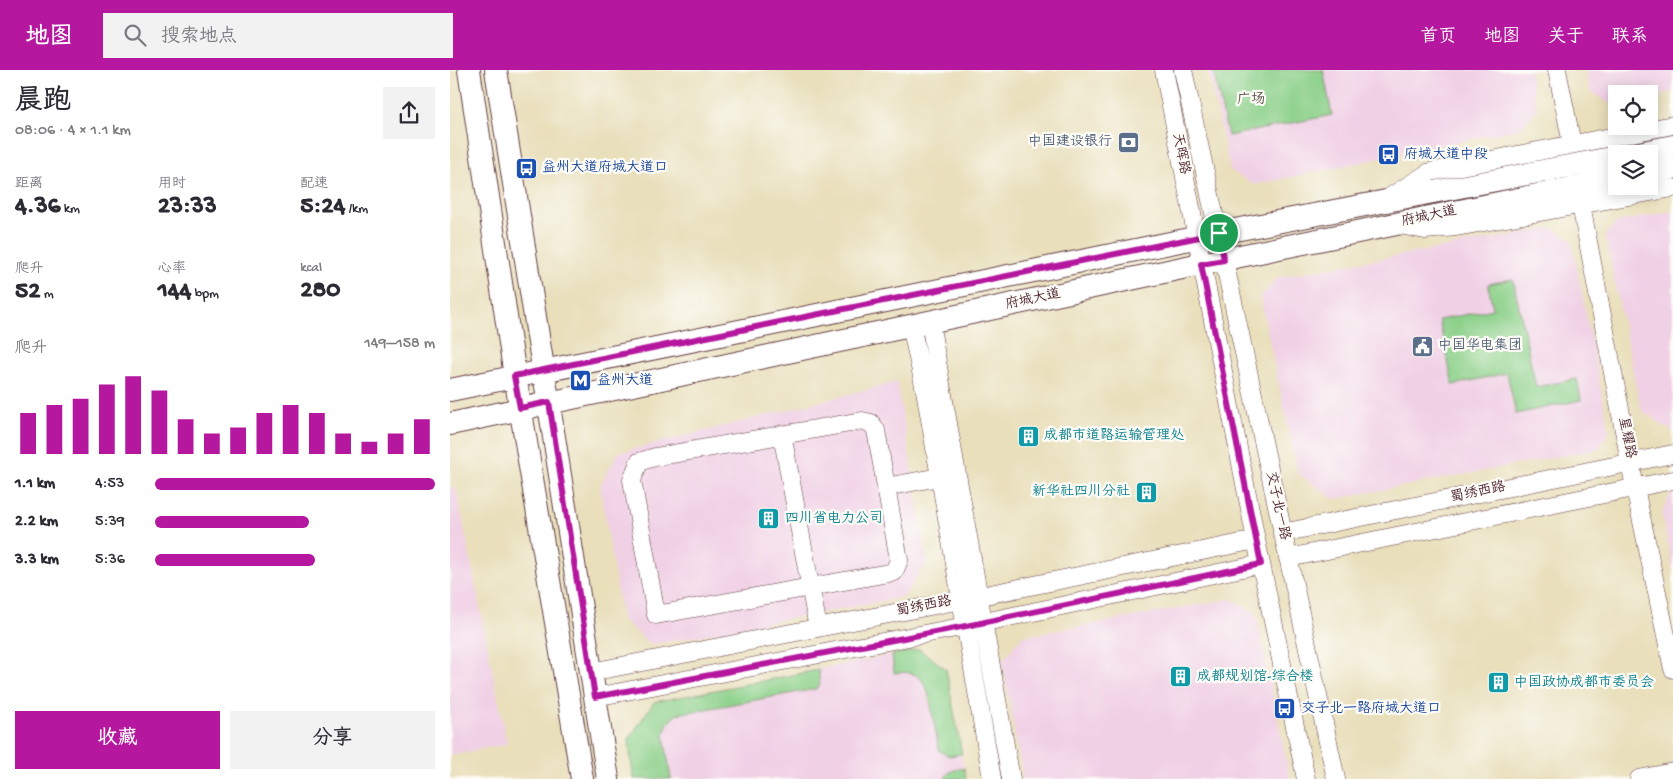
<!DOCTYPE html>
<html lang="zh">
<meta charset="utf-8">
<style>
:root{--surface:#fff;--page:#f2f2f3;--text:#2b2b33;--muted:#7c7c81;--accent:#b5179e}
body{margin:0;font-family:"Gochi Hand","LXGW WenKai TC",sans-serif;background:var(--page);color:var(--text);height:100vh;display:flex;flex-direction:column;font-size:19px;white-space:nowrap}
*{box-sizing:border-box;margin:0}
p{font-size:16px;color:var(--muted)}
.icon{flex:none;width:28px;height:28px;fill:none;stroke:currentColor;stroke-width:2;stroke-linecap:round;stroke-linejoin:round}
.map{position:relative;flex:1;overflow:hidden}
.details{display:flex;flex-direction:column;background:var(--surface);width:450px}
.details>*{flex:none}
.fabs{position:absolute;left:1158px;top:15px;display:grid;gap:10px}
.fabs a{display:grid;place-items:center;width:50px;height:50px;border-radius:0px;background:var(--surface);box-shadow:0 2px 12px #0003;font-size:25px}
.pin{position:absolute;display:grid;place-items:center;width:42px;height:42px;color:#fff;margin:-21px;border:2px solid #fff;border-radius:50%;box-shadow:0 1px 5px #0007}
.round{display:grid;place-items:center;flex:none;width:52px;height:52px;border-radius:0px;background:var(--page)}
.headline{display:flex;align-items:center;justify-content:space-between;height:85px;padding:0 15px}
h1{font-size:28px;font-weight:700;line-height:38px}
.metrics{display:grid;grid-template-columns:repeat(3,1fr);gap:8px;height:85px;padding:5px 15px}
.metrics div{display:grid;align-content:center}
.metrics b{font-size:25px;font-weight:700}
.metrics small{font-size:14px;font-weight:400}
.metrics p{font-size:14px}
.chart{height:140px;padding:10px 15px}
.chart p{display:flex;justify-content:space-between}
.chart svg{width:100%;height:90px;margin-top:5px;stroke:var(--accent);stroke-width:6}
.button{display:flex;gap:10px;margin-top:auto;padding:10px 15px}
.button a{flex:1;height:58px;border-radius:0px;background:var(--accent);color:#fff;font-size:20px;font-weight:700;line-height:58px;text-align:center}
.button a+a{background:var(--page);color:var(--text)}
ul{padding:0 15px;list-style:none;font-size:16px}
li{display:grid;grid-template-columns:80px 60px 1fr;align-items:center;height:38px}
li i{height:12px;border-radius:6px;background:var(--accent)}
header{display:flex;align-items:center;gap:30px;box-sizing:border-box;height:70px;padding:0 25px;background:var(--accent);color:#fff}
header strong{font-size:24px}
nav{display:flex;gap:28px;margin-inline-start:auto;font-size:18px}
.search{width:350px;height:45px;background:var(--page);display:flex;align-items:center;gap:12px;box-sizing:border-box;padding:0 18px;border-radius:0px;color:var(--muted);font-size:19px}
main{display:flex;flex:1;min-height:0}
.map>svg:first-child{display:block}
.built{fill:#f0d0e5}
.green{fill:#8bd089;stroke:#6a785a}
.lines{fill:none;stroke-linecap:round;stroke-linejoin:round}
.minor-casing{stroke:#623c41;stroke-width:19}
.major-casing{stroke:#623c41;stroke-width:24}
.minor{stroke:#fff;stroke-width:18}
.major{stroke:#fff;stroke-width:22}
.route-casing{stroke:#fff;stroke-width:10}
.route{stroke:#b5179e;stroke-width:6}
.labels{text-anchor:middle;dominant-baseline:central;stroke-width:4.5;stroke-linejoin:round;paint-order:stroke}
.park-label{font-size:14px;fill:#5e5447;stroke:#fdfcf7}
.service-label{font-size:14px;fill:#4e5e75;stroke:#fdfcf7;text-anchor:end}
.street-label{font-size:14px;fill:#4a1f2b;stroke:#fdfcf7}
.transit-label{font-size:14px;fill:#164399;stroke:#fdfcf7;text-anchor:start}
.culture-label{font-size:14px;fill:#0d838f;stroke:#fdfcf7;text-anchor:start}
</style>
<header>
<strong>地图</strong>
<div class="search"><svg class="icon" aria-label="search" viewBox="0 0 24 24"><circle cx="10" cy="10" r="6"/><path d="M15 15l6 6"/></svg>搜索地点</div>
<nav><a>首页</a><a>地图</a><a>关于</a><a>联系</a></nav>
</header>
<main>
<section class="details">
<div class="headline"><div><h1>晨跑</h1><p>08:06 · 4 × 1.1 km</p></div><a class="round"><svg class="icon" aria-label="share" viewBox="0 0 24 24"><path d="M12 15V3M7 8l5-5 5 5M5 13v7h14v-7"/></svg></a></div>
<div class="metrics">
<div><p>距离</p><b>4.36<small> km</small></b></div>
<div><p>用时</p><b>23:33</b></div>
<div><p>配速</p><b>5:24<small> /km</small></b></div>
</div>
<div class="metrics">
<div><p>爬升</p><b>52<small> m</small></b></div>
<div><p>心率</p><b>144<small> bpm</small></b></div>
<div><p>kcal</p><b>280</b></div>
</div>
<div class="chart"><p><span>爬升</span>149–158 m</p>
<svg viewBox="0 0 160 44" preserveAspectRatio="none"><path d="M5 44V24M15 44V20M25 44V17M35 44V10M45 44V6M55 44V13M65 44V27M75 44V34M85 44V31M95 44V24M105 44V20M115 44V24M125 44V34M135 44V38M145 44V34M155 44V27"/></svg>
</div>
<ul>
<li><b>1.1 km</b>4:53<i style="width:100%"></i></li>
<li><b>2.2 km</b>5:39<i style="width:55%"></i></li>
<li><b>3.3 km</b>5:36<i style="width:57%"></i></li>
</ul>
<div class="button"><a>收藏</a><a>分享</a></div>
</section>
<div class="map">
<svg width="1223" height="709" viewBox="0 0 1223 709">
<rect width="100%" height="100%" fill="#fdfcf7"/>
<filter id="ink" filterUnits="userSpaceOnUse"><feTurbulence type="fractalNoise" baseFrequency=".02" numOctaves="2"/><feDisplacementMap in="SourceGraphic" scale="10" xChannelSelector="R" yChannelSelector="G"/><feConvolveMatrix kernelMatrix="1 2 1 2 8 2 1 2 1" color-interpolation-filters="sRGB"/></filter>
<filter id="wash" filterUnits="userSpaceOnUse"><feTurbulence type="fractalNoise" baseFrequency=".0096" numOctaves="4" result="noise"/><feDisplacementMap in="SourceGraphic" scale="20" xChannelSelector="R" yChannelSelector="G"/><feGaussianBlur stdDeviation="1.12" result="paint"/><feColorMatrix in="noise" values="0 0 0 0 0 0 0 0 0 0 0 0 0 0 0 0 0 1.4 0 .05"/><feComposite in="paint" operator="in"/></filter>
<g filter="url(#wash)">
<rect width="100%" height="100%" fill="#e9dfbb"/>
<!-- built -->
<path class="built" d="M758,0H1079L1087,40L1068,59L804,115L780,100Z
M1135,0H1223V22L1199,27V24H1166V33L1161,34L1140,21Z
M1223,141V362L1191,340L1155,165L1167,152Z
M1102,158L1121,169L1159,360L1149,379L884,429L848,403L810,227L829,207Z
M447,312L477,491L454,527L201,575L172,549L150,415L168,383Z
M6,417L57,674L0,685V418Z
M1221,423H1223V503L1212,444Z
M781,529L806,543L840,709H573L552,591L571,567Z
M469,579L496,599L516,709H184L178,670L204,632Z"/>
<!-- green -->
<path class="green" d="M763,0H873L882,45L778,66Z
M1063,209L1086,317L1127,309L1131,330L1066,344L1057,303L1003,315L989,250L1043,239L1038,214Z
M469,579L496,599L512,684L499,686L490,681L488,676C486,664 484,652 482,641C477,615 474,599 444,603L442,585Z
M368,600L370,614L366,619L228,644C219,649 216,655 214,665L221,709H184L178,670L204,632Z
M514,698L516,709H495C498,700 505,700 514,698Z"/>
</g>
<g filter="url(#ink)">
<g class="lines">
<defs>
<path id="minor" d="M714,0L806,470L856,709
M733,0L886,709
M1107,0L1122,74
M940,127L980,102L1223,55
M1131,135L1185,418L1223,599
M950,155L975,160L1006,157L1223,118
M480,252L561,709
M461,255L475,320L542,709
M412,351L421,353L426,360L449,490L444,502L206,545L182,410L189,392L205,387Z
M332,364L368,558
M436,417L489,407
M832,463L1223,384
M838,488L1223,410
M141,602L511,530L806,470
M145,627L516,556L811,494
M1189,709L1223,702"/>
<path id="major" d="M19,0L65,306L132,709
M46,0L158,709
M1184,84L1223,76
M1199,103L1223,98
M0,320L769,163L1166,87
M0,354L751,194L1166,109"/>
</defs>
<!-- minor casing -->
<use href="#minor" class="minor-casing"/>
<!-- major casing -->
<use href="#major" class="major-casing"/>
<!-- minor -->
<use href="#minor" class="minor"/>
<!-- major -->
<use href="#major" class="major"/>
</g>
</g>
<g class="lines" filter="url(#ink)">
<defs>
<path id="route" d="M769,163L774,190L751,194L811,494L516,556L145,627L99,332L70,338L64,306Z"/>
</defs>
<!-- route casing -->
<use href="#route" class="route-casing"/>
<!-- route -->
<use href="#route" class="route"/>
</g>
<!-- icons -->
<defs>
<symbol id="bank-square" viewBox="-11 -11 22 22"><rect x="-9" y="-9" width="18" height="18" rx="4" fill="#5c6f8a" stroke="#fdfcf7"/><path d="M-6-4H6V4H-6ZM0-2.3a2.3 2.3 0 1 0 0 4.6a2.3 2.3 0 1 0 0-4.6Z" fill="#fff"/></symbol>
<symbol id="bus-square" viewBox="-11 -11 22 22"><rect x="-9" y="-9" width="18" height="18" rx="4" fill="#1a4fb4" stroke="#fdfcf7"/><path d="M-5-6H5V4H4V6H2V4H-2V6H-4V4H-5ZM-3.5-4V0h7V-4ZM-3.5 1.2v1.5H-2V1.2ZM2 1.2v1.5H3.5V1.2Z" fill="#fff"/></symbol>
<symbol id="civic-square" viewBox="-11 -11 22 22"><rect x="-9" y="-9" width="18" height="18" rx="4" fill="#5c6f8a" stroke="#fdfcf7"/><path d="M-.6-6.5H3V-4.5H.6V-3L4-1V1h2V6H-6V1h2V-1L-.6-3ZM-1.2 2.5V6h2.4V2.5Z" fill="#fff"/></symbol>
<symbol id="metro-square" viewBox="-11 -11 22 22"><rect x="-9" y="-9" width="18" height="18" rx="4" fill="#1a4fb4" stroke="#fdfcf7"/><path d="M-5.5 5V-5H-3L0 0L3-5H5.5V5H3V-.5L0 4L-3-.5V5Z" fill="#fff"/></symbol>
<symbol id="building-square" viewBox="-11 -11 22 22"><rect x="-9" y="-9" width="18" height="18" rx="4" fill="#0f9aa8" stroke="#fdfcf7"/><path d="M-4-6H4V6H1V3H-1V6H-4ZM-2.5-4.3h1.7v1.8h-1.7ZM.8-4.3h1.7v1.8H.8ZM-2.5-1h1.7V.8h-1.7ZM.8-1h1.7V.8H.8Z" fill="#fff"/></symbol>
</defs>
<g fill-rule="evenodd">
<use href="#bank-square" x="666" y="60" width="25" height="25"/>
<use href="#bus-square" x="926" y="72" width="25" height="25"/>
<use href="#bus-square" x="64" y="86" width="25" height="25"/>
<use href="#civic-square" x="960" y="264" width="25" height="25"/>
<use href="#metro-square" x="118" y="298" width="25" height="25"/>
<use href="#building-square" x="566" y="354" width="25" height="25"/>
<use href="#building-square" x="684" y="410" width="25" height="25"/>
<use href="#building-square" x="306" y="436" width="25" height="25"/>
<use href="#building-square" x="718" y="594" width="25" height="25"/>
<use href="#building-square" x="1036" y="600" width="25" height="25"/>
<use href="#bus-square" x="822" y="626" width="25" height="25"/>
</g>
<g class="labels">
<!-- park labels -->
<g class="park-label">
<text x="801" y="30">广场</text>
</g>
<!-- service labels -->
<g class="service-label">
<text x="662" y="72">中国建设银行</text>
<text x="988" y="276" text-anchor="start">中国华电集团</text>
</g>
<!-- street labels -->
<g class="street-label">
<text transform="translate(730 84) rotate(79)">天晖路</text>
<text transform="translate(979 147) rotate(-12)">府城大道</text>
<text transform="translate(583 230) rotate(-12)">府城大道</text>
<text transform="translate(1176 368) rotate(79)">星耀路</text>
<text transform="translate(1028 423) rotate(-12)">蜀绣西路</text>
<text transform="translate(827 436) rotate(78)">交子北一路</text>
<text transform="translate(474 537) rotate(-11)">蜀绣西路</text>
</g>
<!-- transit labels -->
<g class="transit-label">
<text x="954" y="85">府城大道中段</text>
<text x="92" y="98">益州大道府城大道口</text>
<text x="147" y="311">益州大道</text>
<text x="851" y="639">交子北一路府城大道口</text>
</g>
<!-- culture labels -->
<g class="culture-label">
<text x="594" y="366">成都市道路运输管理处</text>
<text x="680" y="422" text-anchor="end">新华社四川分社</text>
<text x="335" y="449">四川省电力公司</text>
<text x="747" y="607">成都规划馆-综合楼</text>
<text x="1064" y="613">中国政协成都市委员会</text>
</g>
</g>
</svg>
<div class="fabs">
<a><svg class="icon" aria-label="locate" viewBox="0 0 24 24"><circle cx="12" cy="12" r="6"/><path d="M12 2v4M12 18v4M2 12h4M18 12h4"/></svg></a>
<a><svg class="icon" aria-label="layers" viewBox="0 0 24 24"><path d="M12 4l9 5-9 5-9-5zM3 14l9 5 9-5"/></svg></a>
</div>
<div class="pin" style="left:769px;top:163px;background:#1e9e55"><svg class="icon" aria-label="arrive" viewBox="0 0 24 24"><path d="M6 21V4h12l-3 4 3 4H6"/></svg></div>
</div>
</main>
